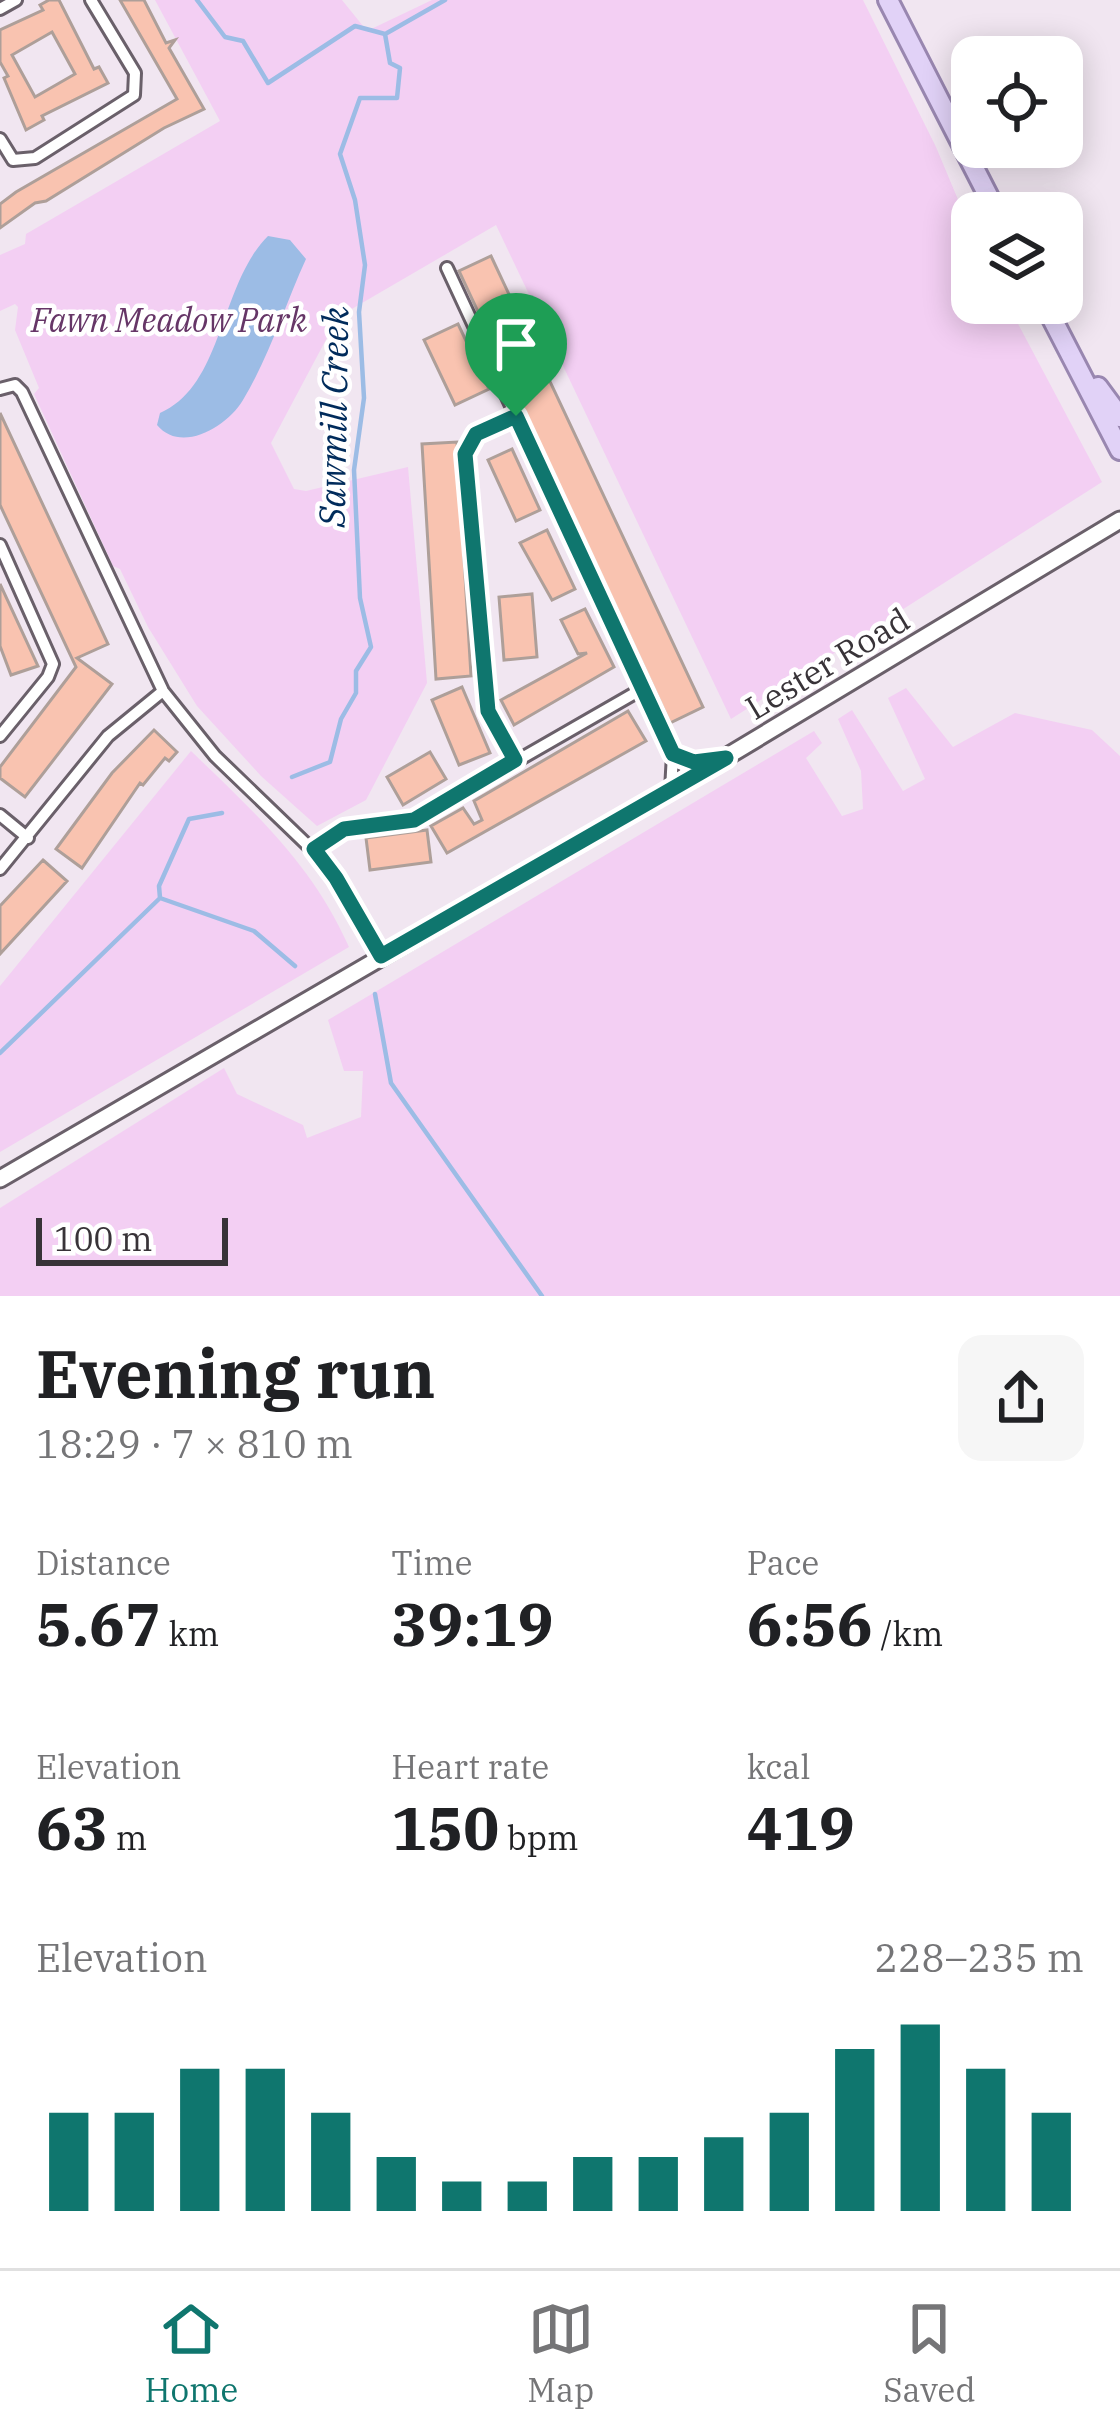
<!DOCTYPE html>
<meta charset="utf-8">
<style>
:root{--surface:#fff;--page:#f6f6f6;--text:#202124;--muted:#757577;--line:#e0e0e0;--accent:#0f766e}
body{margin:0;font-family:"IBM Plex Serif",serif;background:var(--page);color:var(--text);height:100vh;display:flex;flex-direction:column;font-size:45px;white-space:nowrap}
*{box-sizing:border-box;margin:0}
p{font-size:39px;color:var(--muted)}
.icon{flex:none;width:66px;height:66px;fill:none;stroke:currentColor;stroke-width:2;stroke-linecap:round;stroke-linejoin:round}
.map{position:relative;height:1296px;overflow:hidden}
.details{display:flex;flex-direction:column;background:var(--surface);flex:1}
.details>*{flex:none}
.buttons{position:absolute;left:951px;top:36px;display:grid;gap:24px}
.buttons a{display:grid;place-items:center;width:132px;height:132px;border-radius:24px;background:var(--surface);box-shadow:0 6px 30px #0003;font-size:60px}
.scale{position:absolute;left:36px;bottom:30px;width:192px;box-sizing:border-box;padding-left:12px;border:6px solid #383338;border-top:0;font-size:33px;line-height:42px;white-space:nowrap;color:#383338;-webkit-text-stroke:9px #fff;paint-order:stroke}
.pin{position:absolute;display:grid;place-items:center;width:102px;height:102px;color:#fff;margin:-123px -51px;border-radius:50% 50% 50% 0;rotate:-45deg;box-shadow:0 0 12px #0007}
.pin .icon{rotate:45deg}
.round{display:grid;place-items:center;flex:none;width:126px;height:126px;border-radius:24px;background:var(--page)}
.head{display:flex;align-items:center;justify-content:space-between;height:204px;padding:0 36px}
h1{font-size:66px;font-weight:800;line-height:90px}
.figures{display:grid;grid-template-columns:repeat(3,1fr);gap:18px;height:204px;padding:12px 36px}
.figures div{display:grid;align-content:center}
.figures b{font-size:60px;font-weight:800}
.figures small{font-size:33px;font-weight:400}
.figures p{font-size:33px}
.chart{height:336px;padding:24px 36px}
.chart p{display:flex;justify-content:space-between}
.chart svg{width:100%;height:216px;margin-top:12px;stroke:var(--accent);stroke-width:6}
.tabs{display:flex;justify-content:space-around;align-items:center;height:168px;border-top:3px solid var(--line);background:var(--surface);font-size:33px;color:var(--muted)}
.tabs a{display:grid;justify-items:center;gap:6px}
.tabs .on{color:var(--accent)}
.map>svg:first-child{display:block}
.green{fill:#f3cff3}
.water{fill:#9cbce5}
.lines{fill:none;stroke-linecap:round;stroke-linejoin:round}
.stream{stroke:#9cbce5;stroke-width:4.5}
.building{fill:#f9c3b0;stroke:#ae9f99;stroke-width:3;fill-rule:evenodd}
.street-casing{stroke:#6a606a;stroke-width:16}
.secondary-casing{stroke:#6a606a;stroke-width:21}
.primary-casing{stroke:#9987b0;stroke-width:24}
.street{stroke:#fff;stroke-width:10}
.secondary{stroke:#fff;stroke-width:15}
.primary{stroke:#e1d2f7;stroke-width:18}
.route-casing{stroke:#fff;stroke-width:24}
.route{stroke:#0f766e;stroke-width:15}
.labels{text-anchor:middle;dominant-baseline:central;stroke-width:9;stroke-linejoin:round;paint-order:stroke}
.park-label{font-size:33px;font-style:italic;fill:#663667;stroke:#fff}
.street-label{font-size:33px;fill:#383338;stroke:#fff}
.water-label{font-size:36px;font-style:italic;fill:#002b5b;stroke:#fff}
</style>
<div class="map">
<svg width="1120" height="1296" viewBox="0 0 1120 1296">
<rect width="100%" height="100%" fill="#f1e6f1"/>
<!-- green -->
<path class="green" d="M155,0H342L367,31L432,0H863L936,147L972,233V303H1007L1102,482L731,719L496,225L338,317L271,443L294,489L306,491L408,467L427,683L366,800L317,826L261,776L197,706L148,627L120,569L113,566L34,394L39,388L15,330L18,307L15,304L0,311V255L25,244L26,234L220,121Z
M906,688L953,747L1015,713L1092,730L1120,756V1296H0V1208L224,1068L237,1094L303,1125L307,1138L361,1117L363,1071H344L328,1020L814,731L822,743L806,758L842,816L863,809L861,771L838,719L852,710L903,791L925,779L888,698Z
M191,751C255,813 312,864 349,947L0,1152V986Z"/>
<!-- water -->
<path class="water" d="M268,236L290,240L306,259C285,305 269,357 243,400C227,427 181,454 157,425L160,413C224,385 219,285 268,236Z"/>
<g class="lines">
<!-- stream -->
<path class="stream" d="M197,0L225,37L243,41L268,83L355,26L385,34L390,63L400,68L397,98H360L340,154L355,200L365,265L359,312L364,398L354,470L360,598L371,647L356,671V693L341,719L330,762L292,777
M387,33L445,0
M160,898L254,931L295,966
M375,994L391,1083L542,1296
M0,1053L160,898L159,886L189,819L222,813"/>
</g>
<!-- building -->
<path class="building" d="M49,0H59L94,69L99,67L108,83L42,116L44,120L26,130L4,78L8,76L0,62V30L43,10L40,5ZM52,32L75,74L35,97L12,55Z
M120,0H144L166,43L175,40L169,48L204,109L164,128L46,201L35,203L0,228V204L16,192L177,99Z
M491,256L703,707L670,723L459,271Z
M458,324L489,389L455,405L424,340Z
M0,413L108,644L77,658L112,684L25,797L0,778V767L76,667L0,505Z
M457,442L471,676L436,679L422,444Z
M512,449L540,510L516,521L488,460Z
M547,530L575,589L552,600L520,543Z
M0,584L38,666L11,675L0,646Z
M532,594L537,657L504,660L499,597Z
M585,609L614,667L514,725L501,700L587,653L578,654L561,620Z
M462,687L490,753L459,765L432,700Z
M628,711L646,741L447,853L431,826L463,808L474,824L482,820L474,801Z
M154,730L177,752L169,761L165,758L143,785L140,783L82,868L56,849L112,773Z
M430,752L446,779L403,805L387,777Z
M427,830L431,862L370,870L366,838Z
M43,860L67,881L0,954V906Z"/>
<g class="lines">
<defs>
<path id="street" d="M0,9L16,0
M0,139L13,160L35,158L134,95L135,73L91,0
M447,268L673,754L671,790
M0,389L15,385L22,392L163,691L215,756L325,862L381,956
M0,545L53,664L48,677L0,736
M673,754L694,762L717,759
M515,760L488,711L465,455L476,434L516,416
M0,815L28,838
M314,849L344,829L414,820L642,689
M0,869L108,736L163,691"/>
<path id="secondary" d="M0,1179L726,757L1120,520"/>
<path id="primary" d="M888,0L997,213
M1044,303L1120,450
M1098,387L1120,417"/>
</defs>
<!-- street casing -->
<use href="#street" class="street-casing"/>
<!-- secondary casing -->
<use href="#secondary" class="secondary-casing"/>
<!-- primary casing -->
<use href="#primary" class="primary-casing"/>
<!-- street -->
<use href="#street" class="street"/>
<!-- secondary -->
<use href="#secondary" class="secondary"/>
<!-- primary -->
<use href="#primary" class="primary"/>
</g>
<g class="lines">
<defs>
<path id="route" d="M516,416L673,754L694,762L726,758L381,956L336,878L314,849L344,829L414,820L515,760L488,711L465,454L476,434Z"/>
</defs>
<!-- route casing -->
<use href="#route" class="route-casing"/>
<!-- route -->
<use href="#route" class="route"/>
</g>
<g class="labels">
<!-- park labels -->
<g class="park-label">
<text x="169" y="319">Fawn Meadow Park</text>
</g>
<!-- street labels -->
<g class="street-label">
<text transform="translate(827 663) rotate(-31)">Lester Road</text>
</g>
<!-- water labels -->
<g class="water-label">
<text transform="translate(333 417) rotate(-89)">Sawmill Creek</text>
</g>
</g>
</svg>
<div class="buttons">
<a><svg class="icon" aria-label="locate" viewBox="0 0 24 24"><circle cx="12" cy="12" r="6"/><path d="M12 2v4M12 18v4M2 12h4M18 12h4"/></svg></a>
<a><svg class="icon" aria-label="layers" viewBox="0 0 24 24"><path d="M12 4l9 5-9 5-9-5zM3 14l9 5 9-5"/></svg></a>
</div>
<div class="scale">100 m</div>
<div class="pin" style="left:516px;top:416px;background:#1e9e55"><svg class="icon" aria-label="arrive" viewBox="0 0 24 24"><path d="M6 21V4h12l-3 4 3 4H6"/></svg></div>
</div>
<section class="details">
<div class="head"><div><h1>Evening run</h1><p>18:29 · 7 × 810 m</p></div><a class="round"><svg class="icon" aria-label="share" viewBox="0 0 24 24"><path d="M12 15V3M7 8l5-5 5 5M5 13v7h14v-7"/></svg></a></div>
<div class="figures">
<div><p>Distance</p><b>5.67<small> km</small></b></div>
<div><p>Time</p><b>39:19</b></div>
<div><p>Pace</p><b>6:56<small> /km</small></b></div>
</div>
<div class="figures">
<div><p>Elevation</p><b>63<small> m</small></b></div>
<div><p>Heart rate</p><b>150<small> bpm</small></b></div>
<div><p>kcal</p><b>419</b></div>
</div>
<div class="chart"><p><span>Elevation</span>228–235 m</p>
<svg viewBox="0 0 160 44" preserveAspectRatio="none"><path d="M5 44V24M15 44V24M25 44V15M35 44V15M45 44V24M55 44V33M65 44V38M75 44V38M85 44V33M95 44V33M105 44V29M115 44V24M125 44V11M135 44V6M145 44V15M155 44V24"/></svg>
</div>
</section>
<nav class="tabs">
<a class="on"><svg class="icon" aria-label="home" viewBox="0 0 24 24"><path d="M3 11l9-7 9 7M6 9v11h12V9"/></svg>Home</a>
<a><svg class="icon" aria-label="map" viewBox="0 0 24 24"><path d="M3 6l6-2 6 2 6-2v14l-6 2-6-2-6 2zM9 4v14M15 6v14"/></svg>Map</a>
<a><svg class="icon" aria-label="saved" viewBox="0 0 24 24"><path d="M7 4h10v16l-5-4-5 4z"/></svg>Saved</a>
</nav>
